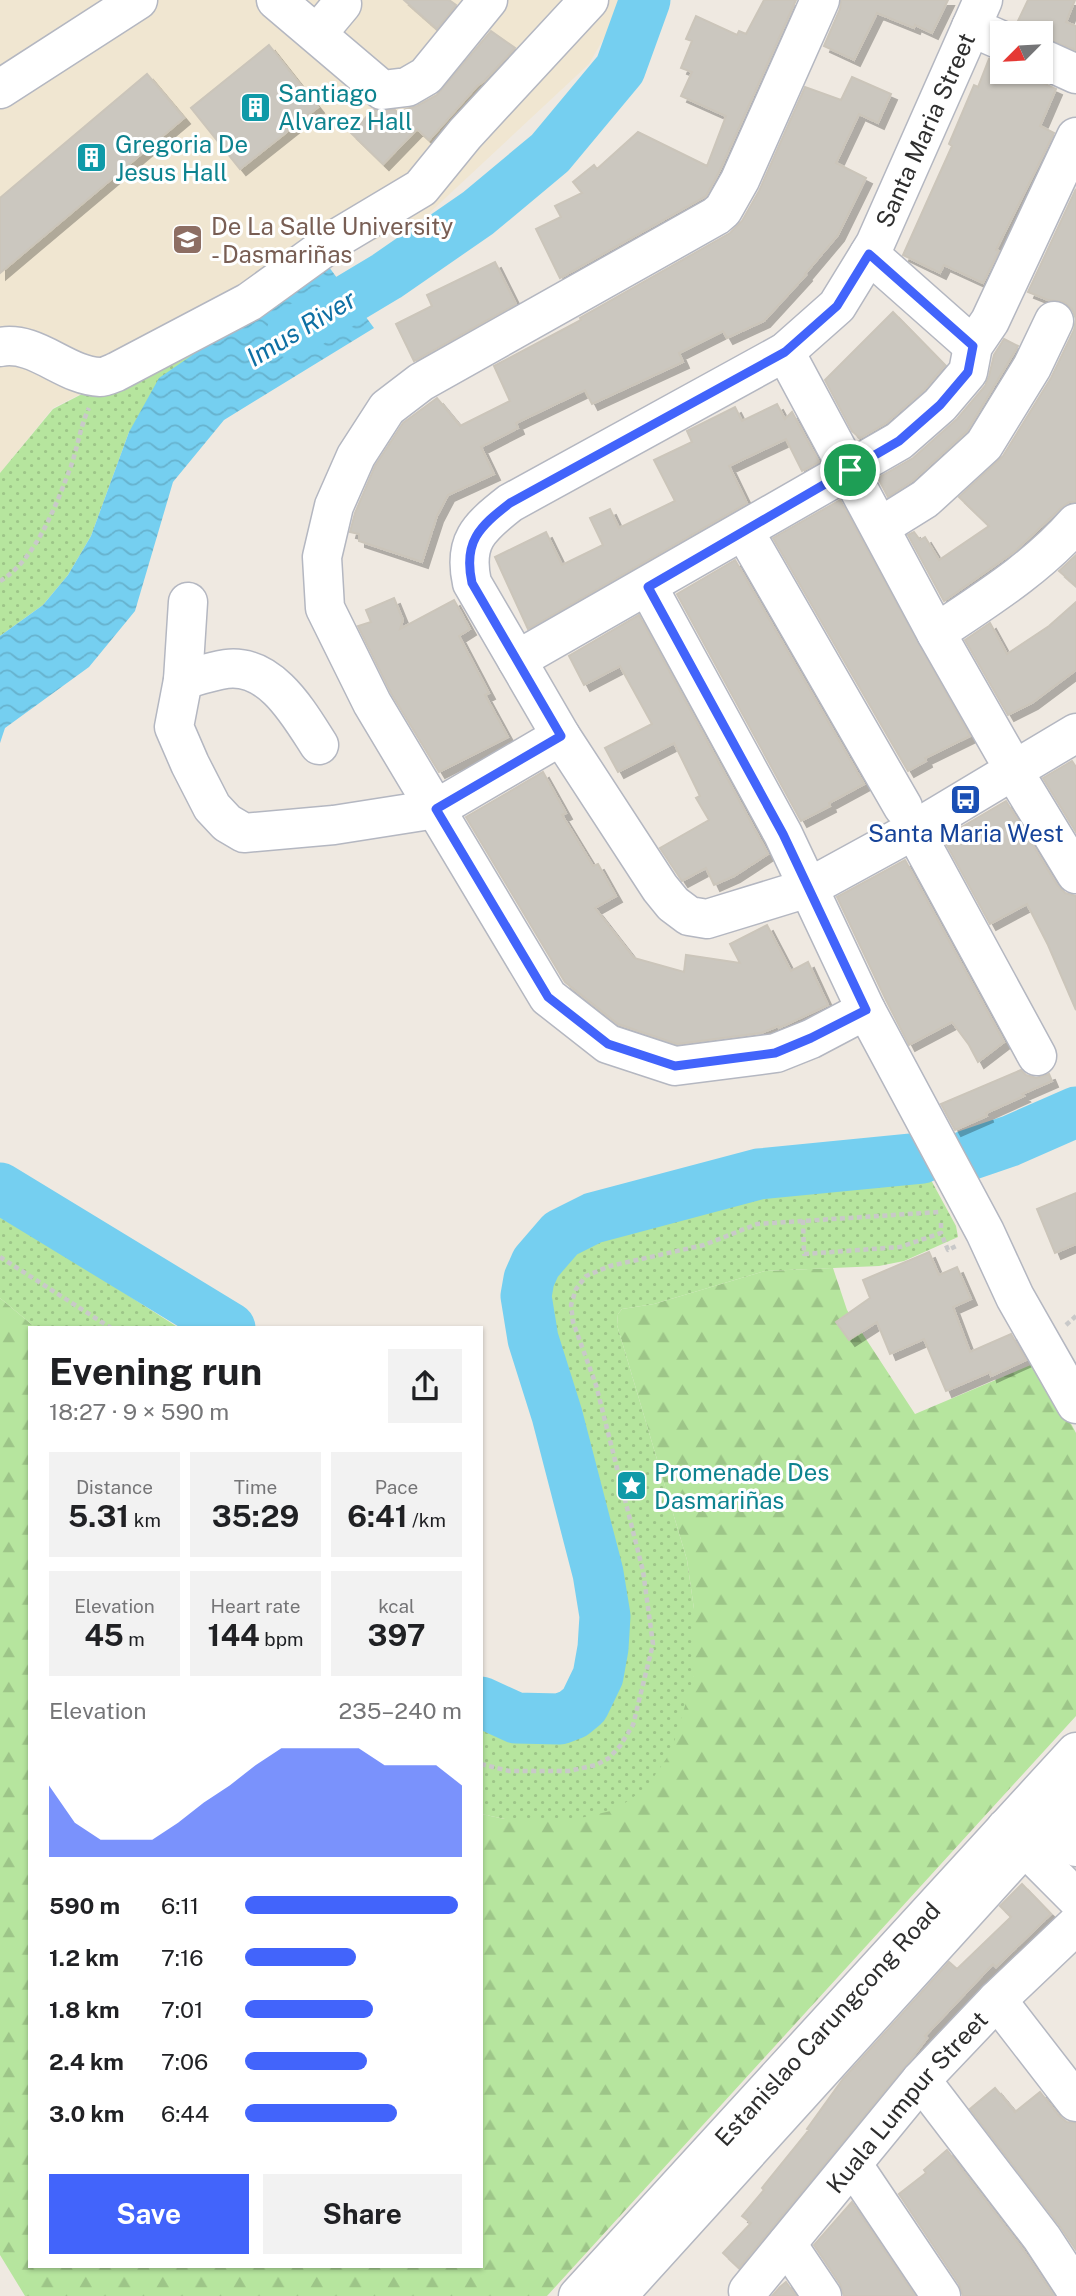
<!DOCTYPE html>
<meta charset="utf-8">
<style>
:root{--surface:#fff;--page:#f2f2f2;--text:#202124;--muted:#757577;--accent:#4264fb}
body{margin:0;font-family:"Public Sans",sans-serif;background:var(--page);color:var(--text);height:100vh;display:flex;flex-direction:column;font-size:26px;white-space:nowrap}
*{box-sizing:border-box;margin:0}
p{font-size:23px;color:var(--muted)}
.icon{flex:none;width:38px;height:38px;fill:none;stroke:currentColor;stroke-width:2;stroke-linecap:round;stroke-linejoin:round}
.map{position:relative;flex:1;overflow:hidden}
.details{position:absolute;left:28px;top:1326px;width:455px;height:942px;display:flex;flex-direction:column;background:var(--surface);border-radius:0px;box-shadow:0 2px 5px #0004}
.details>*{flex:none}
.needle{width:46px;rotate:246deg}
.controls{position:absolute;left:990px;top:21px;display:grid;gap:14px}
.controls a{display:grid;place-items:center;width:63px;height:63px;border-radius:0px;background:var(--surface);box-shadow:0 2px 5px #0004;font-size:35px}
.pin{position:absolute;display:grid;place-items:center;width:60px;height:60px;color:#fff;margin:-30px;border:4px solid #fff;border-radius:50%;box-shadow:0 2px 7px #0007}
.round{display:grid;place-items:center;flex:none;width:74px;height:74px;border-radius:0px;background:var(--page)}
.summary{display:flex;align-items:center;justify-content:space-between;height:119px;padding:0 21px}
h1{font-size:38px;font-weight:700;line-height:52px}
.stats{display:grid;grid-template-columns:repeat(3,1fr);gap:10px;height:119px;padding:7px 21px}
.stats div{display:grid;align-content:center;border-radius:0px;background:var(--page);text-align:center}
.stats b{font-size:30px;font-weight:700}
.stats small{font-size:19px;font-weight:400}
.stats p{font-size:19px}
.chart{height:196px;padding:14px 21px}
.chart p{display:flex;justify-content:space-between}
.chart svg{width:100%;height:126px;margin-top:7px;fill:var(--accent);opacity:.7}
.action{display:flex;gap:14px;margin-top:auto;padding:14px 21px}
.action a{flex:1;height:80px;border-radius:0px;background:var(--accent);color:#fff;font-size:28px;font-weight:700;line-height:80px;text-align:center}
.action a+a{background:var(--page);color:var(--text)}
ul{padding:0 21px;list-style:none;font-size:23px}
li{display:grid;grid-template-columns:112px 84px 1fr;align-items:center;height:52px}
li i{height:18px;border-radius:9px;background:var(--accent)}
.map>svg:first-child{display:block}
.education{fill:#f0e6d1}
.forest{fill:url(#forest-firs)}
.park{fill:url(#park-dots)}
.water{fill:url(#water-waves)}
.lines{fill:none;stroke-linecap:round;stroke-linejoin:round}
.river{stroke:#75cff0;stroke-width:51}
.building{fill:#cbc7bf;stroke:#cbc5ba;stroke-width:2;filter:url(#shadow)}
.minor-casing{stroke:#b4b7c1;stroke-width:41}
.path{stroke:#c9c9c9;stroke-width:4.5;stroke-dasharray:5 3.5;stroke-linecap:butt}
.minor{stroke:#fff;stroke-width:38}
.route-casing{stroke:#fff;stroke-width:14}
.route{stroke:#4264fb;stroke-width:9}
.labels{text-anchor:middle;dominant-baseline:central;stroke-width:6;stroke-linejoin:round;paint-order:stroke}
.culture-label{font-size:24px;fill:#0d838f;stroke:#fff;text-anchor:start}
.street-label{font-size:24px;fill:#2e2e2e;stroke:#fff}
.education-label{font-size:24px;fill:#785e54;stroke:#fff;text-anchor:start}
.transit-label{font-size:24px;fill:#164399;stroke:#fff}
.water-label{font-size:26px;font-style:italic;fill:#0d6fa3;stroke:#fff}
</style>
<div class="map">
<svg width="1076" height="2296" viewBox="0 0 1076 2296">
<defs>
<pattern id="forest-firs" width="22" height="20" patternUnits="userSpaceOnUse" patternTransform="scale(1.75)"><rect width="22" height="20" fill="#b6e59e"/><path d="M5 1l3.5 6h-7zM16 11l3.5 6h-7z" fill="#9dc588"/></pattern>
<pattern id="park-dots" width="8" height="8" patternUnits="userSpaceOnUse" patternTransform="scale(1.75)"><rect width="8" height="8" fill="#b6e59e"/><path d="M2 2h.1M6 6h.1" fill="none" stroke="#9dc588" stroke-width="1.8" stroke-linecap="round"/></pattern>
<pattern id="water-waves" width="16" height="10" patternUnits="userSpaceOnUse" patternTransform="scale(1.75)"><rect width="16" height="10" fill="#75cff0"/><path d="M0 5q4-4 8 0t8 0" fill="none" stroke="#66b2ce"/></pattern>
<filter id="shadow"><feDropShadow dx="6" dy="6" stdDeviation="0" flood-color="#0004"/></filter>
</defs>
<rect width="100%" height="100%" fill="#efe9e1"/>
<!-- education -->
<path class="education" d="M0,0H618L620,10L589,64L425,217L326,263L239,313L53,408L0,473Z"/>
<!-- forest -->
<path class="forest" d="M833,1268L847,1310L915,1414L1038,1362L1076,1433V1716L547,2296H25L0,2255V1298L36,1328H30V2266H481V1814L505,1819L694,1676V1609L687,1560L617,1325L618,1314L622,1309L654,1304L765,1271Z"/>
<!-- park -->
<path class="park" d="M239,313L129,432L91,536L68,575L43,605L0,636V473L53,409Z
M931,1180L956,1226L958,1237L904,1261L879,1266L765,1271L654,1304L622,1309L618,1314L617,1325L687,1560L694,1609V1676L671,1752L646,1788L615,1810L563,1822L505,1819L481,1814V1726L514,1736L567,1738L585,1735L600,1724L617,1682L623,1649L624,1617L618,1571L576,1412L551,1334L546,1298L551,1274L571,1250L601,1237L765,1191Z
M0,1213L179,1328H36L0,1298Z"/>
<!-- water -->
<path class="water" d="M326,263L374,328L224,420L173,482L135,611L89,667L5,728L0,743V636L43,605L68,575L91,536L129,432L159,378Z"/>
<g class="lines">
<!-- river -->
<path class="river" d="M292,333L387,276L478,213L550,153L620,69L645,0
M966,1156L1010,1141L1076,1112
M0,1188L230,1328
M481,1702L516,1718L560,1719L573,1714L584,1705L598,1676L603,1648L605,1616L598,1573L557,1415L533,1339L526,1296L529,1279L536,1263L561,1234L593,1218L759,1174L922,1158"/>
</g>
<!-- building -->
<path class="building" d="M404,0H449L456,5L437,29Z
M764,0H796L720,170L706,196L560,278L536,229L561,217L555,206L582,193L573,182L594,165L597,169L638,132L707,166L726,116L681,96L692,72L681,68L692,41L686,39L696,16L737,35L739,31L746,34Z
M841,0H948L932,33L915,25L914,28L877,13L854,60L824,46L840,9Z
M1028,0H1075L1066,22L1076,26V50L1041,37V33H1023L1016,25Z
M491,31L515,48L484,81L477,86L429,140L417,129L383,164L351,133L373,110H395L399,114L403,110L417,106L437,95Z
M269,45L318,107L240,169L191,108Z
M989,59L1003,62V72H1024L1032,78L1056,89L1040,126L1054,133L996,250L999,251L983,283L944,265L940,273L903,255L952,146L949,144L974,85L978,87Z
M147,74L184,118L0,273V198Z
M852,77L891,94L878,123L859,114L836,163L866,178L838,235L805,274L806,275L764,321L727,338L723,331L679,353L683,362L592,404L585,390L516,423L518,428L481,447L494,474L448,495L437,516L422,562L359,541V534L350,532L355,513L375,466L403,423L437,398L460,426L510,401L494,366L581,320L580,318L730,233L742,221L759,191L805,87L841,100Z
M1076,189V502H1069L1061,508L1014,552L944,601L908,535L914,532L920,540L925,537L939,560L989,526L959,497L1003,456L1051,378L1074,330L1076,319L1072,309L1064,302L1048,300L1028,292Z
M495,262L516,304L414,361L396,324L432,306L427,295Z
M893,312L945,365L924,390L886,423L860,438L852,431L825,380Z
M1004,339L1018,346L967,431L912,481L888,497L878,478L913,458L957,419L985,386L989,376L994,355Z
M777,404L785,419L792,412L819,462L802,471L786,439L729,466L747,503L528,629L495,557L546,532L562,565L603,545L590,518L610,509L619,528L675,501L654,460L692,442L687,431L735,407L742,421Z
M840,500L970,736L925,758L926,761L908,771L773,538Z
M1076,555V586L1059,571Z
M735,560L864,784L829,803L830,806L801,821L677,594Z
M394,598L403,620L400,629L454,600L470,629L459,636L489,693L485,695L508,737L439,772L391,693L358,626L371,622L366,610Z
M1076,602V670L1032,703L1008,715L965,640L990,623L1007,654L1049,626Z
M639,615L768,854L734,876L714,885L706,868L682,881L660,848L709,820L696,798L700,796L674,743L618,772L605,748L652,724L620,666L584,685L569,656Z
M1072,761L1076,767V832L1043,778Z
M543,772L566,813L562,815L593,866L598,864L616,896L595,908L634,958L684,972L686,955L740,963L730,944L767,925L791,971L808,962L828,1005L779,1028L778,1026L761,1033L677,1044L618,1024L565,982L466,817Z
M1006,801L1057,885L1065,893L1076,896V1010L1048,945L1027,904L990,924L943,838Z
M905,860L1004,1042L978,1062L969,1045L952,1022L909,1045L886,1000L837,897Z
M1021,1070L1026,1075L1036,1078L1049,1074L1052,1081L1022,1094L1024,1096L986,1113L987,1116L955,1130L941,1104Z
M1076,1193V1244L1055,1253L1037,1209Z
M929,1252L939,1275L957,1267L971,1299L953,1307L970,1352L1011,1334L1026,1360L991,1376L990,1372L946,1391L924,1339L890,1354L877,1322L849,1340L836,1322L870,1298L863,1280Z
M1022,1884L1051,1914L996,1967L993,1964L925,2036L927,2038L912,2058L739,2268L723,2253L751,2223L742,2216L764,2190L762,2188L809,2130L807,2129L843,2079L949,1962L957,1969L1011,1917L1000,1906Z
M995,2088L1015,2112L1040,2092L1059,2116L1067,2122L1076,2123V2250L1059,2225L970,2109Z
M947,2150L1024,2251L1054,2296H963L959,2284L899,2194L926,2173L924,2170Z
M852,2202L915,2296H844L840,2284L814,2245Z
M786,2282L796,2296H772L780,2287Z"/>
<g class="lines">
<defs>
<g id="minor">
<path d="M276,0L382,90L407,87L426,76L488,0"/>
<path d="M820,0L740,180L723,210L716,216L421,382L387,408L356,456L334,506L322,557L325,608L372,703L548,997L608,1044L675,1066L776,1053L811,1039L866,1010"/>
<path d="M983,0L875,244L837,306L785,352L510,503C478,528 463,542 472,583L561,736L660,888L673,904L689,916L707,919L808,888L914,830L1076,733"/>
<path d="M971,27L1003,41"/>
<path d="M317,34L342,4"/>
<path d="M1041,58L1076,74"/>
<path d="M0,89L138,0"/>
<path d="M869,254L973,346"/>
<path d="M0,347C36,340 65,376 100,377C105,377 111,374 116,372L249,302L339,237L421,188L465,134L589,0"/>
<path d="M785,352L936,633L1004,752"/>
<path d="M880,527L925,499L984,445L1032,367L1054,321"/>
<path d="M744,531L903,807"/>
<path d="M648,587L783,834L866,1010L985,1232L1015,1297L1076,1404"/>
<path d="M188,602L183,680L174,727L190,764L212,807L227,823L244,833L334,825L436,809L561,736"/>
<path d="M936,633C985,600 1037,568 1076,523"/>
<path d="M517,660L899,441L940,405L968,372L973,346L990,321L1076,137"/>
<path d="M183,680C197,676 212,671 226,669C271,663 299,714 319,745"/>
<path d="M1014,772L1076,874"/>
<path d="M914,830L1037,1056"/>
<path d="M1034,1802L1076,1847"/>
<path d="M1006,1828L1076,1898"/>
<path d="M997,2000L1076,2102"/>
<path d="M921,2080L1042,2238L1076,2290"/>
<path d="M853,2165L941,2296"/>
<path d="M787,2244L822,2296"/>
<path id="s1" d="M748,2291L921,2080L997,2000L1076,1925"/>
<path id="s2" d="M578,2296L1076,1752"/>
<path d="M617,2296L1025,1846L1076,1794"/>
</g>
</defs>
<!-- minor casing -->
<use href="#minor" class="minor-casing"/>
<!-- path -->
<path class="path" d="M0,581C36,560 57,503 71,466C78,446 80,427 89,408
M803,1220L804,1254L900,1247L941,1233L948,1250L956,1246
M941,1223V1233
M0,1257L111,1328
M1066,1325L1076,1316
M481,1764L509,1771H569L596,1765L609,1758L620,1746L633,1725L653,1644L643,1571L596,1385L573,1322L571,1305L576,1289L586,1276L610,1266L704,1245L757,1224L939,1212"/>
<!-- minor -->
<use href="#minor" class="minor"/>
</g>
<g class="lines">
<defs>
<path id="route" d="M869,254L973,346L968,372L940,405L899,441L648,587L783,834L866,1010L811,1038L775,1053L675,1066L608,1044L548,997L436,809L561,736L472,583C463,542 479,527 510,503L785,352L837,306Z"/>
</defs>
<!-- route casing -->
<use href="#route" class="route-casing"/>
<!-- route -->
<use href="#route" class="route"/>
</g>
<!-- icons -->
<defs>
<symbol id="building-square" viewBox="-11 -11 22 22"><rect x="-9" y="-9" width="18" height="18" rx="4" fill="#0f9aa8" stroke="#fff"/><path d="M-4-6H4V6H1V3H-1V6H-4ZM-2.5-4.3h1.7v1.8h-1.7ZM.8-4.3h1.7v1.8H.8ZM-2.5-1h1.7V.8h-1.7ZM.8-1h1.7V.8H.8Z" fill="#fff"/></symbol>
<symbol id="university-square" viewBox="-11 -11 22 22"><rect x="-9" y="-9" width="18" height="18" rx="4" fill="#8d6e63" stroke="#fff"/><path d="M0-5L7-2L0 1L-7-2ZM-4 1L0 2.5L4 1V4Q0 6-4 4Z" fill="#fff"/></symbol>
<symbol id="bus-square" viewBox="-11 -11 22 22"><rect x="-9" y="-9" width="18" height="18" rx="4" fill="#1a4fb4" stroke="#fff"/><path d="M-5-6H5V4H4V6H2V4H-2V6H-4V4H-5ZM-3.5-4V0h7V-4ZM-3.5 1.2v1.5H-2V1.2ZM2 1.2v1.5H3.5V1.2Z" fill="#fff"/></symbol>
<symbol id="sight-square" viewBox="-11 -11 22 22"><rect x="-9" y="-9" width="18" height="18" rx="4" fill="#0f9aa8" stroke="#fff"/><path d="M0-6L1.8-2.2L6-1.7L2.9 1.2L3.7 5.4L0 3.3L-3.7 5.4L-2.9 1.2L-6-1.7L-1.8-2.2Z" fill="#fff"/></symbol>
</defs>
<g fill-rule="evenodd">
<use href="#building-square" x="238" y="90" width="35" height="35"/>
<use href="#building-square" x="74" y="140" width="35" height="35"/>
<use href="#university-square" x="170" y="222" width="35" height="35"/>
<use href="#bus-square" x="948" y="782" width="35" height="35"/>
<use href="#sight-square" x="614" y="1468" width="35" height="35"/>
</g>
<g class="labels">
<!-- culture labels -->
<g class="culture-label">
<text x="278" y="93">Santiago<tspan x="278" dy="28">Alvarez Hall</tspan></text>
<text x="115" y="144">Gregoria De<tspan x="115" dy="28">Jesus Hall</tspan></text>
<text x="654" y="1472">Promenade Des<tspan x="654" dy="28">Dasmariñas</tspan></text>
</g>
<!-- street labels -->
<g class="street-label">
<text transform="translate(925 130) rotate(-66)">Santa Maria Street</text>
<text stroke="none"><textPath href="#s2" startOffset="369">Estanislao Carungcong Road</textPath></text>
<text stroke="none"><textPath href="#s1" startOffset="247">Kuala Lumpur Street</textPath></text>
</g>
<!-- education labels -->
<g class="education-label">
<text x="211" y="226">De La Salle University<tspan x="211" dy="28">- Dasmariñas</tspan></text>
</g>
<!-- transit labels -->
<g class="transit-label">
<text x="966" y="833">Santa Maria West</text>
</g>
<!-- water labels -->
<g class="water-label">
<text transform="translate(301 328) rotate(-31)">Imus River</text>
</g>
</g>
</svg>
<div class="controls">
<a><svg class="needle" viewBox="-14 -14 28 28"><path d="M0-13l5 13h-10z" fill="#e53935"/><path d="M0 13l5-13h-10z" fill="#757577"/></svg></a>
</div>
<div class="pin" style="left:850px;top:470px;background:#1e9e55"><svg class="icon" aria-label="arrive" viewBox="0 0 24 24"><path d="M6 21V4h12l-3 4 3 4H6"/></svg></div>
<section class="details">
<div class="summary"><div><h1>Evening run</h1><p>18:27 · 9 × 590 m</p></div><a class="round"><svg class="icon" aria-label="share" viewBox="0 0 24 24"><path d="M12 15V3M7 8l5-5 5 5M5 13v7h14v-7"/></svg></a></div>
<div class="stats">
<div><p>Distance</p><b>5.31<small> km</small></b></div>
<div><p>Time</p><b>35:29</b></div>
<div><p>Pace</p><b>6:41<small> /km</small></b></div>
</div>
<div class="stats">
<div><p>Elevation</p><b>45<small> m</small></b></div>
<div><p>Heart rate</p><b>144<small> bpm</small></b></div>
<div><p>kcal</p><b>397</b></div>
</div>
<div class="chart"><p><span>Elevation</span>235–240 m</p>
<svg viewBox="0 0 160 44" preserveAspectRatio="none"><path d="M0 44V19L10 32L20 38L30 38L40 38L50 32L60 25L70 19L80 12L90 6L100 6L110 6L120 6L130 12L140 12L150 12L160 19V44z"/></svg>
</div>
<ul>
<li><b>590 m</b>6:11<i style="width:98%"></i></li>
<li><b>1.2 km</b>7:16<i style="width:51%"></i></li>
<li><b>1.8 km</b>7:01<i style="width:59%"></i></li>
<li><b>2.4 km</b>7:06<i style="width:56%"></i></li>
<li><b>3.0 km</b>6:44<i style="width:70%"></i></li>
</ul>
<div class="action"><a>Save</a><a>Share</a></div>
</section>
</div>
